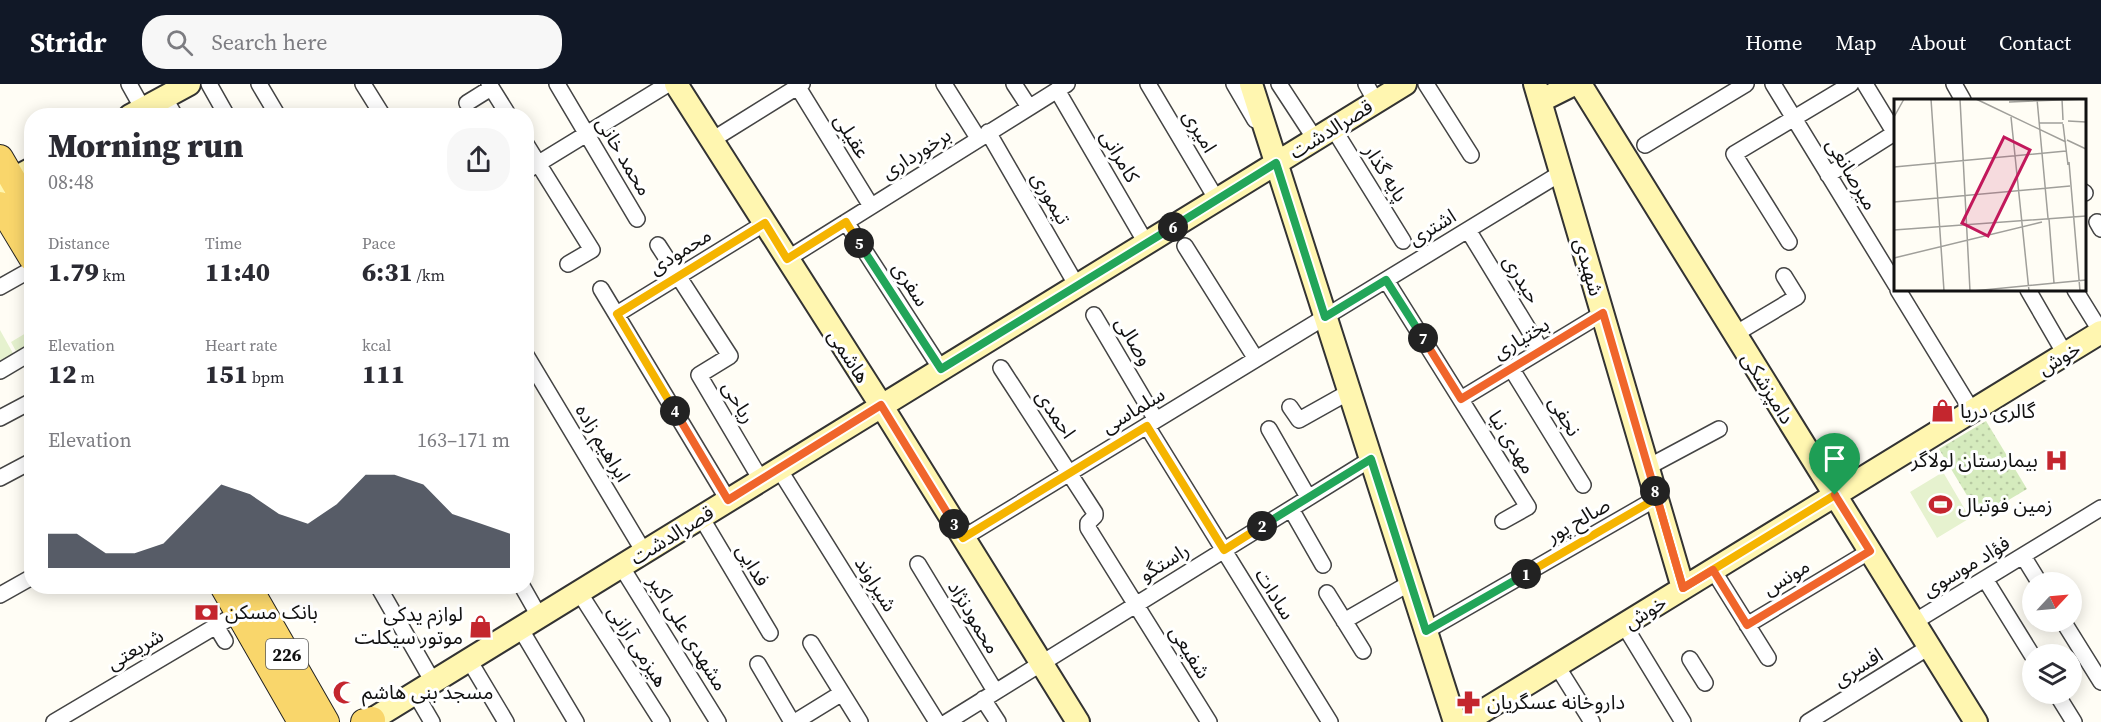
<!DOCTYPE html>
<meta charset="utf-8">
<style>
:root{--surface:#fff;--page:#f7f7f7;--text:#2b2b33;--muted:#7c7c81;--accent:#111827}
body{margin:0;font-family:"Source Serif 4","Noto Sans Arabic",serif;background:var(--page);color:var(--text);height:100vh;display:flex;flex-direction:column;font-size:22px;white-space:nowrap}
*{box-sizing:border-box;margin:0}
p{font-size:20px;color:var(--muted)}
.icon{flex:none;width:33px;height:33px;fill:none;stroke:currentColor;stroke-width:2;stroke-linecap:round;stroke-linejoin:round}
.map{position:relative;flex:1;overflow:hidden}
.sheet{position:absolute;left:24px;top:24px;width:510px;height:486px;display:flex;flex-direction:column;background:var(--surface);border-radius:24px;box-shadow:0 3px 15px #0003}
.sheet>*{flex:none}
.needle{width:39px;rotate:64deg}
.tools{position:absolute;left:2022px;top:488px;display:grid;gap:12px}
.tools a{display:grid;place-items:center;width:60px;height:60px;border-radius:50%;background:var(--surface);box-shadow:0 3px 15px #0003;font-size:30px}
.pin{position:absolute;display:grid;place-items:center;width:51px;height:51px;color:#fff;margin:-62px -26px;border-radius:50% 50% 50% 0;rotate:-45deg;box-shadow:0 0 6px #0007}
.pin .icon{rotate:45deg}
.km{position:absolute;width:30px;height:30px;margin:-15px;border-radius:50%;background:#222;color:#fff;font-size:16px;line-height:30px;text-align:center}
.round{display:grid;place-items:center;flex:none;width:63px;height:63px;border-radius:24px;background:var(--page)}
.headline{display:flex;align-items:center;justify-content:space-between;height:102px;padding:0 24px}
h1{font-size:33px;font-weight:800;line-height:45px}
.metrics{display:grid;grid-template-columns:repeat(3,1fr);gap:9px;height:102px;padding:6px 24px}
.metrics div{display:grid;align-content:center}
.metrics b{font-size:26px;font-weight:800}
.metrics small{font-size:16px;font-weight:400}
.metrics p{font-size:16px}
.chart{height:168px;padding:12px 24px}
.chart p{display:flex;justify-content:space-between}
.chart svg{width:100%;height:108px;margin-top:6px;fill:var(--accent);opacity:.7}
header{display:flex;align-items:center;gap:36px;box-sizing:border-box;height:84px;padding:0 30px;background:var(--accent);color:#fff}
header strong{font-size:28px}
nav{display:flex;gap:33px;margin-inline-start:auto;font-size:21px}
.search{width:420px;height:54px;background:var(--page);display:flex;align-items:center;gap:15px;box-sizing:border-box;padding:0 21px;border-radius:24px;color:var(--muted);font-size:22px}
.map>svg:first-child{display:block}
.grass{fill:url(#grass-dots)}
.pitch{fill:#e6f2cf}
.lines{fill:none;stroke-linecap:round;stroke-linejoin:round}
.street-casing{stroke:#444;stroke-width:18}
.secondary-casing{stroke:#333;stroke-width:26}
.primary-casing{stroke:#222;stroke-width:28}
.street{stroke:#fff;stroke-width:15}
.secondary{stroke:#fff6b0;stroke-width:22}
.primary{stroke:#f9d66b;stroke-width:26}
.split-1-casing{stroke:#fff;stroke-width:12}
.split-2-casing{stroke:#fff;stroke-width:12}
.split-3-casing{stroke:#fff;stroke-width:12}
.split-4-casing{stroke:#fff;stroke-width:12}
.split-5-casing{stroke:#fff;stroke-width:12}
.split-6-casing{stroke:#fff;stroke-width:12}
.split-7-casing{stroke:#fff;stroke-width:12}
.split-8-casing{stroke:#fff;stroke-width:12}
.split-9-casing{stroke:#fff;stroke-width:12}
.split-1{stroke:#f5b400;stroke-width:8}
.split-2{stroke:#22a559;stroke-width:8}
.split-3{stroke:#f5b400;stroke-width:8}
.split-4{stroke:#f0652b;stroke-width:8}
.split-5{stroke:#f5b400;stroke-width:8}
.split-6{stroke:#22a559;stroke-width:8}
.split-7{stroke:#22a559;stroke-width:8}
.split-8{stroke:#f0652b;stroke-width:8}
.split-9{stroke:#f0652b;stroke-width:8}
.labels{text-anchor:middle;dominant-baseline:central;stroke-width:6;stroke-linejoin:round;paint-order:stroke}
.shield{fill:#fff;stroke:#585858;stroke-width:1.5}
.shield-label{font-size:18px;font-weight:bold;fill:#111}
.street-label{font-size:20px;fill:#111;stroke:#fff}
.poi-label{font-size:20px;fill:#111;stroke:#fff;text-anchor:start}
.inset-road{fill:none;stroke:#a09f9a;stroke-width:1.5}
.view{fill:#c2185b;fill-opacity:0.15;stroke:#c2185b;stroke-width:3}
.inset-edge{fill:none;stroke:#111;stroke-width:3}
</style>
<header>
<strong>Stridr</strong>
<div class="search"><svg class="icon" aria-label="search" viewBox="0 0 24 24"><circle cx="10" cy="10" r="6"/><path d="M15 15l6 6"/></svg>Search here</div>
<nav><a>Home</a><a>Map</a><a>About</a><a>Contact</a></nav>
</header>
<div class="map">
<svg width="2101" height="638" viewBox="0 0 2101 638">
<defs>
<pattern id="grass-dots" width="8" height="8" patternUnits="userSpaceOnUse" patternTransform="scale(1.5)"><rect width="8" height="8" fill="#d5ebbd"/><path d="M2 2h.1M6 6h.1" fill="none" stroke="#b6c8a1" stroke-width="1.8" stroke-linecap="round"/></pattern>
</defs>
<rect width="100%" height="100%" fill="#fffdf5"/>
<!-- grass -->
<path class="grass" d="M1986,337L2027,405L1980,433L1939,365Z"/>
<!-- pitch -->
<path class="pitch" d="M0,246L14,271L0,279Z
M31,246V262L17,269L11,258Z
M1943,388L1970,434L1937,454L1910,408Z"/>
<g class="lines">
<defs>
<path id="street" d="M129,0L143,25
M209,0L227,32
M259,0L278,32
M363,0L383,32
M489,0L509,32
M557,0L637,135
M796,0L871,122
M944,0L978,54
M1014,0L1029,23
M1148,0L1217,116
M1234,0L1255,36
M1279,0L1315,55
M1366,0L1376,18
M1426,0L1471,71
M1773,0L1896,201
M1865,0L1896,51
M1954,0L1963,16
M1057,6L1146,159
M164,13L175,32
M467,19L491,4
M1333,44L1403,157
M988,48L1077,202
M712,56L802,0
M526,60L592,166L568,180
M1645,61L1746,0
M526,87L668,0
M1828,91L1896,48
M2084,108L2085,109
M846,138L941,285
M2097,138L2101,145
M1468,146L1541,266
M1789,158L1734,70L1851,0
M658,161L730,272L699,291L761,396
M1185,162L1256,275
M787,175L1067,0
M1386,196L1528,423L1503,437
M0,203L32,185
M601,205L728,416
M1898,206L1972,327
M2028,206L2065,270
M2075,206L2101,248
M617,230L765,139
M1094,231L1156,336
M1735,250L1797,213L1784,192
M526,271L644,468
M1001,284L1095,429V432L1088,439V444L1209,638
M1511,284L1583,401
M0,287L32,268
M1461,315L1603,229
M1290,323L1299,336L1349,308
M0,334L32,317
M1147,342L1330,638
M1269,345L1308,413
M1648,383L1719,345
M779,385L937,638
M0,394L32,377
M1291,425L1323,481
M701,433L770,549
M963,454L1561,89
M2023,472L2039,498
M918,480L995,607
M621,482L718,638
M1713,486L1768,574
M1985,495L2032,571
M378,502L433,598
M522,502L539,532
M579,508L662,638
M1327,509L1363,567
M0,511L32,493
M1344,537L1410,499
M2063,537L2101,598
M1914,538L2101,424
M1624,541L1683,638
M1747,541L1870,467
M216,542L225,557
M520,544L576,638
M1426,547L1657,414
M811,559L860,638
M1690,575L1705,599
M469,576L506,638
M758,580L792,638
M1557,582L1592,638
M415,609L432,638
M2056,609L2074,638
M983,615L998,638
M54,638L238,529
M795,638L842,609
M947,638L1371,375
M1808,638L1929,563"/>
<path id="secondary" d="M676,0L881,321L1078,638
M1251,0L1455,638
M1535,0L1683,504
M1580,0L1976,638
M1540,17L1574,0
M130,32L189,0
M0,102L32,85
M368,638L1405,0
M1465,638L2101,248"/>
<path id="primary" d="M0,74L32,129
M0,121L32,174
M223,502L301,638
M248,502L326,638
M364,638L372,636"/>
</defs>
<!-- street casing -->
<use href="#street" class="street-casing"/>
<!-- secondary casing -->
<use href="#secondary" class="secondary-casing"/>
<!-- primary casing -->
<use href="#primary" class="primary-casing"/>
<!-- street -->
<use href="#street" class="street"/>
<!-- secondary -->
<use href="#secondary" class="secondary"/>
<!-- primary -->
<use href="#primary" class="primary"/>
</g>
<g class="lines">
<defs>
<path id="split-1" d="M1526,490L1657,414L1683,504L1835,411"/>
<path id="split-2" d="M1262,442L1371,375L1426,547L1526,490"/>
<path id="split-3" d="M954,440L963,454L1147,342L1224,466L1262,442"/>
<path id="split-4" d="M675,327L728,416L881,321L954,440"/>
<path id="split-5" d="M675,327L617,230L765,139L787,175L846,138L859,159"/>
<path id="split-6" d="M859,159L941,285L1173,143"/>
<path id="split-7" d="M1173,143L1276,79L1325,233L1386,196L1423,254"/>
<path id="split-8" d="M1423,254L1461,315L1603,229L1655,407"/>
<path id="split-9" d="M1655,407L1683,504L1713,486L1747,541L1870,467L1835,411"/>
</defs>
<!-- split-1 casing -->
<use href="#split-1" class="split-1-casing"/>
<!-- split-2 casing -->
<use href="#split-2" class="split-2-casing"/>
<!-- split-3 casing -->
<use href="#split-3" class="split-3-casing"/>
<!-- split-4 casing -->
<use href="#split-4" class="split-4-casing"/>
<!-- split-5 casing -->
<use href="#split-5" class="split-5-casing"/>
<!-- split-6 casing -->
<use href="#split-6" class="split-6-casing"/>
<!-- split-7 casing -->
<use href="#split-7" class="split-7-casing"/>
<!-- split-8 casing -->
<use href="#split-8" class="split-8-casing"/>
<!-- split-9 casing -->
<use href="#split-9" class="split-9-casing"/>
<!-- split-1 -->
<use href="#split-1" class="split-1"/>
<!-- split-2 -->
<use href="#split-2" class="split-2"/>
<!-- split-3 -->
<use href="#split-3" class="split-3"/>
<!-- split-4 -->
<use href="#split-4" class="split-4"/>
<!-- split-5 -->
<use href="#split-5" class="split-5"/>
<!-- split-6 -->
<use href="#split-6" class="split-6"/>
<!-- split-7 -->
<use href="#split-7" class="split-7"/>
<!-- split-8 -->
<use href="#split-8" class="split-8"/>
<!-- split-9 -->
<use href="#split-9" class="split-9"/>
</g>
<!-- icons -->
<defs>
<symbol id="shop-bare" viewBox="-9 -9 18 18"><path d="M-5-2.5h2.3a2.7 3.5 0 0 1 5.4 0H5L5.5 6h-11ZM-1.5-2.5h3a1.5 2.3 0 0 0-3 0Z" fill="#c4262e" stroke="#fff" stroke-width="2.5" paint-order="stroke"/></symbol>
<symbol id="hospital-bare" viewBox="-9 -9 18 18"><path d="M-5-5h3v3.5h4V-5h3V5h-3V1.5h-4V5h-3Z" fill="#c4262e" stroke="#fff" stroke-width="2.5" paint-order="stroke"/></symbol>
<symbol id="stadium-bare" viewBox="-9 -9 18 18"><path d="M0-5a6.5 5 0 1 0 0 10a6.5 5 0 1 0 0-10ZM-3.5-1.8h7v3.6h-7Z" fill="#c4262e" stroke="#fff" stroke-width="2.5" paint-order="stroke"/></symbol>
<symbol id="bank-bare" viewBox="-9 -9 18 18"><path d="M-6-4H6V4H-6ZM0-2.3a2.3 2.3 0 1 0 0 4.6a2.3 2.3 0 1 0 0-4.6Z" fill="#c4262e" stroke="#fff" stroke-width="2.5" paint-order="stroke"/></symbol>
<symbol id="mosque-bare" viewBox="-9 -9 18 18"><path d="M3.5-4.9A6 6 0 1 0 3.5 4.9A5 5 0 1 1 3.5-4.9Z" fill="#c4262e" stroke="#fff" stroke-width="2.5" paint-order="stroke"/></symbol>
<symbol id="pharmacy-bare" viewBox="-9 -9 18 18"><path d="M-2-6h4v4h4v4h-4v4h-4v-4h-4v-4h4Z" fill="#c4262e" stroke="#fff" stroke-width="2.5" paint-order="stroke"/></symbol>
</defs>
<g fill-rule="evenodd">
<use href="#shop-bare" x="1926" y="310" width="33" height="33"/>
<use href="#hospital-bare" x="2040" y="360" width="33" height="33"/>
<use href="#stadium-bare" x="1924" y="404" width="33" height="33"/>
<use href="#bank-bare" x="190" y="512" width="33" height="33"/>
<use href="#shop-bare" x="464" y="526" width="33" height="33"/>
<use href="#mosque-bare" x="328" y="592" width="33" height="33"/>
<use href="#pharmacy-bare" x="1452" y="602" width="33" height="33"/>
</g>
<g class="labels">
<!-- shield labels -->
<rect class="shield" x="266" y="555" width="42" height="30" rx="4.5"/>
<g class="shield-label">
<text x="287" y="570">226</text>
</g>
<!-- street labels -->
<g class="street-label">
<text transform="translate(1331 45) rotate(-32)">قصرالدشت</text>
<text transform="translate(1200 47) rotate(59)">امیری</text>
<text transform="translate(852 52) rotate(58)">عقیلی</text>
<text transform="translate(916 69) rotate(-32)">برخورداری</text>
<text transform="translate(624 72) rotate(59)">محمد خانی</text>
<text transform="translate(1120 72) rotate(60)">کامرانی</text>
<text transform="translate(1386 89) rotate(58)">پایه گذار</text>
<text transform="translate(1852 90) rotate(59)">میرصانعی</text>
<text transform="translate(1051 114) rotate(60)">تیموری</text>
<text transform="translate(1432 143) rotate(-31)">اشتری</text>
<text transform="translate(680 167) rotate(-32)">محمودی</text>
<text transform="translate(1589 183) rotate(74)">شهیدی</text>
<text transform="translate(1522 195) rotate(59)">حیدری</text>
<text transform="translate(911 200) rotate(57)">سفری</text>
<text transform="translate(1521 254) rotate(-31)">بختیاری</text>
<text transform="translate(1134 257) rotate(59)">وصالی</text>
<text transform="translate(849 272) rotate(57)">هاشمی</text>
<text transform="translate(2059 274) rotate(-31)">خوش</text>
<text transform="translate(1768 304) rotate(58)">دامپزشکی</text>
<text transform="translate(739 318) rotate(60)">ریاحی</text>
<text transform="translate(1133 326) rotate(-31)">سلماسی</text>
<text transform="translate(1056 330) rotate(56)">احمدی</text>
<text transform="translate(1565 332) rotate(59)">نجفی</text>
<text transform="translate(1512 358) rotate(58)">مهدی نیا</text>
<text transform="translate(603 359) rotate(59)">ابراهیم زاده</text>
<text transform="translate(1578 436) rotate(-30)">صالح پور</text>
<text transform="translate(672 451) rotate(-32)">قصرالدشت</text>
<text transform="translate(1164 478) rotate(-32)">راستگو</text>
<text transform="translate(753 481) rotate(59)">فدایی</text>
<text transform="translate(1966 482) rotate(-31)">فؤاد موسوی</text>
<text transform="translate(1786 493) rotate(-31)">مونس</text>
<text transform="translate(876 500) rotate(58)">شیراوند</text>
<text transform="translate(1275 510) rotate(58)">سادات</text>
<text transform="translate(1645 528) rotate(-32)">خوش</text>
<text transform="translate(974 533) rotate(59)">محمودنژاد</text>
<text transform="translate(688 549) rotate(58)">مشهدی علی اکبر</text>
<text transform="translate(638 562) rotate(57)">هیزمی آرانی</text>
<text transform="translate(135 565) rotate(-30)">شریعتی</text>
<text transform="translate(1190 568) rotate(58)">شفیعی</text>
<text transform="translate(1858 583) rotate(-32)">افسری</text>
</g>
<!-- poi labels -->
<g class="poi-label">
<text x="1960" y="327">گالری دریا</text>
<text x="2038" y="376" text-anchor="end">بیمارستان لولاگر</text>
<text x="1958" y="421">زمین فوتبال</text>
<text x="225" y="528">بانک مسکن</text>
<text x="463" y="530" text-anchor="end">لوازم یدکی<tspan x="463" dy="23">موتور سیکلت</tspan></text>
<text x="362" y="608">مسجد بنی هاشم</text>
<text x="1487" y="618">داروخانه عسگریان</text>
</g>
</g>
<!-- overview -->
<g transform="translate(1894 15)">
<rect width="192" height="192" fill="#fffdf5"/>
<path class="inset-road" d="M37,0L50,192M66,0L76,192M82,0L172,43M143,0L154,119M168,0L169,21M115,3L192,0M0,18L10,0M117,18L135,192M174,22L192,23M145,24H169M169,25L174,66M173,41L192,50M175,63L186,192M0,68L172,52M0,103L176,87M155,120L160,184M0,131L192,117M0,159L148,123M79,192L192,181"/>
<path class="view" d="M110,38L136,51L94,137L68,124Z"/>
<rect width="192" height="192" class="inset-edge"/>
</g>
</svg>
<div class="tools">
<a><svg class="needle" viewBox="-14 -14 28 28"><path d="M0-13l5 13h-10z" fill="#e53935"/><path d="M0 13l5-13h-10z" fill="#7c7c81"/></svg></a>
<a><svg class="icon" aria-label="layers" viewBox="0 0 24 24"><path d="M12 4l9 5-9 5-9-5zM3 14l9 5 9-5"/></svg></a>
</div>
<div class="pin" style="left:1835px;top:411px;background:#1e9e55"><svg class="icon" aria-label="arrive" viewBox="0 0 24 24"><path d="M6 21V4h12l-3 4 3 4H6"/></svg></div>
<b class="km" style="left:1526px;top:490px">1</b>
<b class="km" style="left:1262px;top:442px">2</b>
<b class="km" style="left:954px;top:440px">3</b>
<b class="km" style="left:675px;top:327px">4</b>
<b class="km" style="left:859px;top:159px">5</b>
<b class="km" style="left:1173px;top:143px">6</b>
<b class="km" style="left:1423px;top:254px">7</b>
<b class="km" style="left:1655px;top:407px">8</b>
<section class="sheet">
<div class="headline"><div><h1>Morning run</h1><p>08:48</p></div><a class="round"><svg class="icon" aria-label="share" viewBox="0 0 24 24"><path d="M12 15V3M7 8l5-5 5 5M5 13v7h14v-7"/></svg></a></div>
<div class="metrics">
<div><p>Distance</p><b>1.79<small> km</small></b></div>
<div><p>Time</p><b>11:40</b></div>
<div><p>Pace</p><b>6:31<small> /km</small></b></div>
</div>
<div class="metrics">
<div><p>Elevation</p><b>12<small> m</small></b></div>
<div><p>Heart rate</p><b>151<small> bpm</small></b></div>
<div><p>kcal</p><b>111</b></div>
</div>
<div class="chart"><p><span>Elevation</span>163–171 m</p>
<svg viewBox="0 0 160 44" preserveAspectRatio="none"><path d="M0 44V30L10 30L20 38L30 38L40 34L50 22L60 10L70 14L80 22L90 26L100 18L110 6L120 6L130 10L140 22L150 26L160 30V44z"/></svg>
</div>
</section>
</div>
